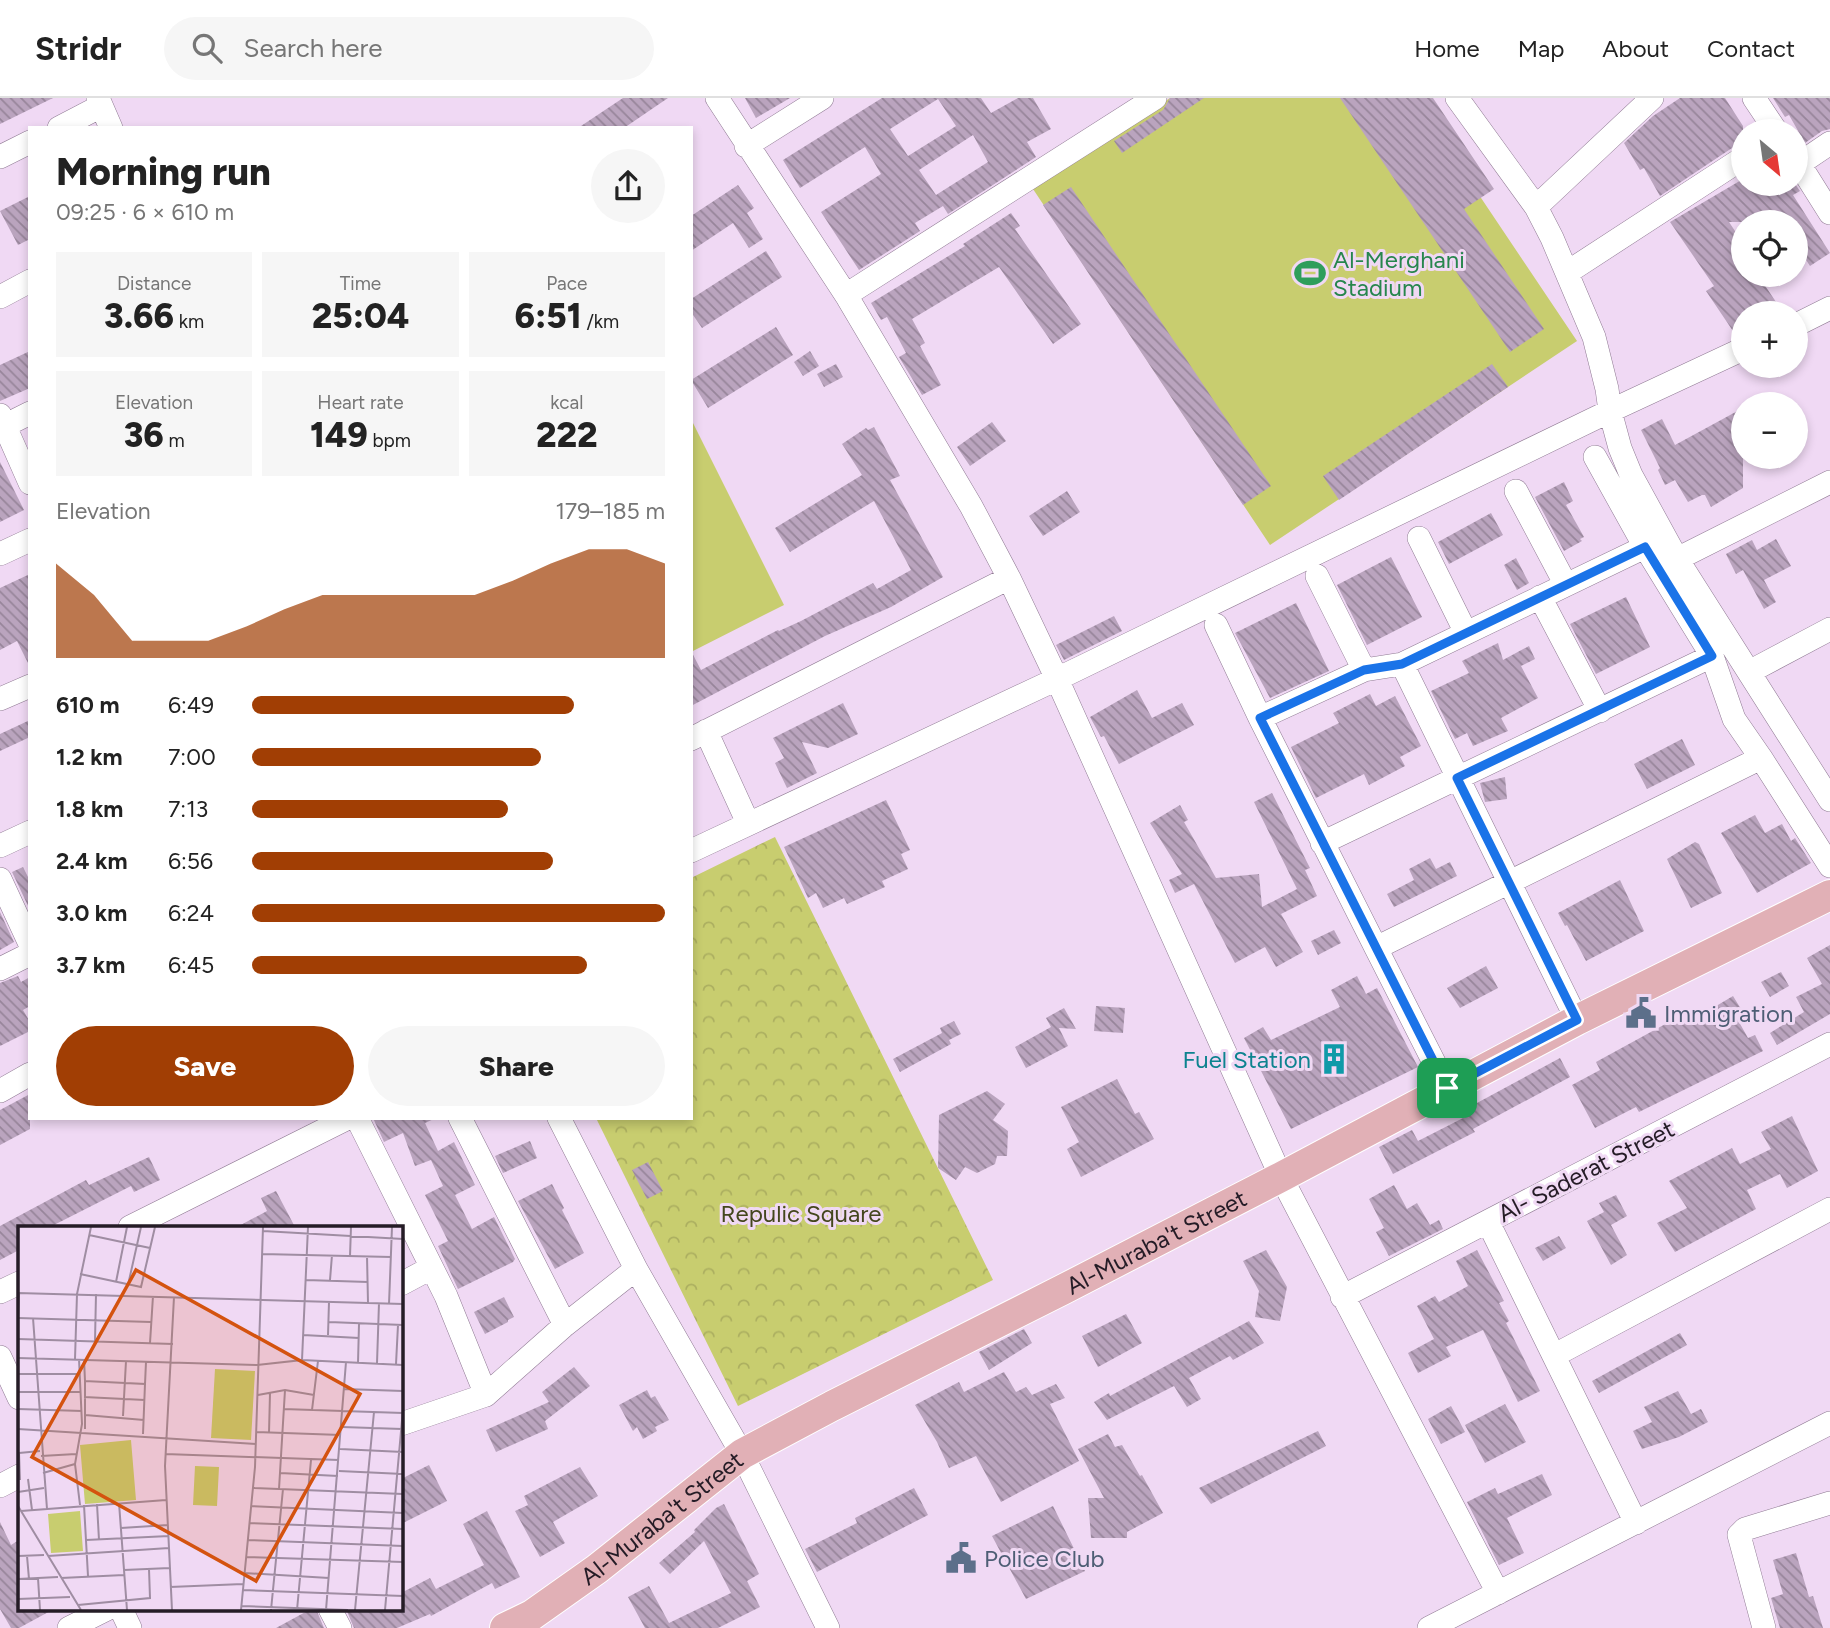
<!DOCTYPE html>
<meta charset="utf-8">
<style>
:root{--surface:#fff;--page:#f6f6f6;--text:#222;--muted:#767676;--line:#e0e0e0;--accent:#a13e04}
body{margin:0;font-family:Figtree,sans-serif;background:var(--page);color:var(--text);height:100vh;display:flex;flex-direction:column;font-size:26px;white-space:nowrap}
*{box-sizing:border-box;margin:0}
p{font-size:23px;color:var(--muted)}
.icon{flex:none;width:38px;height:38px;fill:none;stroke:currentColor;stroke-width:2;stroke-linecap:round;stroke-linejoin:round}
.map{position:relative;flex:1;overflow:hidden}
.side{position:absolute;left:28px;top:28px;width:665px;height:994px;display:flex;flex-direction:column;background:var(--surface);border-radius:0px;box-shadow:0 4px 10px #0003}
.side>*{flex:none}
.needle{width:46px;rotate:151deg}
.controls{position:absolute;left:1731px;top:21px;display:grid;gap:14px}
.controls a{display:grid;place-items:center;width:77px;height:77px;border-radius:50%;background:var(--surface);box-shadow:0 4px 10px #0003;font-size:35px}
.pin{position:absolute;display:grid;place-items:center;width:60px;height:60px;color:#fff;margin:-30px;border-radius:14px;box-shadow:0 4px 10px #0006}
.round{display:grid;place-items:center;flex:none;width:74px;height:74px;border-radius:37px;background:var(--page)}
.summary{display:flex;align-items:center;justify-content:space-between;height:119px;padding:0 28px}
h1{font-size:38px;font-weight:800;line-height:52px}
.figures{display:grid;grid-template-columns:repeat(3,1fr);gap:10px;height:119px;padding:7px 28px}
.figures div{display:grid;align-content:center;border-radius:0px;background:var(--page);text-align:center}
.figures b{font-size:35px;font-weight:800}
.figures small{font-size:19px;font-weight:400}
.figures p{font-size:19px}
.chart{height:196px;padding:14px 28px}
.chart p{display:flex;justify-content:space-between}
.chart svg{width:100%;height:126px;margin-top:7px;fill:var(--accent);opacity:.7}
.button{display:flex;gap:14px;margin-top:auto;padding:14px 28px}
.button a{flex:1;height:80px;border-radius:42px;background:var(--accent);color:#fff;font-size:28px;font-weight:800;line-height:80px;text-align:center}
.button a+a{background:var(--page);color:var(--text)}
ul{padding:0 28px;list-style:none;font-size:23px}
li{display:grid;grid-template-columns:112px 84px 1fr;align-items:center;height:52px}
li i{height:18px;border-radius:9px;background:var(--accent)}
header{display:flex;align-items:center;gap:42px;box-sizing:border-box;height:98px;padding:0 35px;background:var(--surface);border-bottom:2px solid var(--line)}
header strong{font-size:33px}
nav{display:flex;gap:38px;margin-inline-start:auto;font-size:24px}
.search{width:490px;height:63px;background:var(--page);display:flex;align-items:center;gap:18px;box-sizing:border-box;padding:0 24px;border-radius:38px;color:var(--muted);font-size:26px}
.map>svg:first-child{display:block}
.park{fill:url(#park-crowns)}
.pitch{fill:#c8cd6f}
.building{fill:url(#building-back-hatch);fill-rule:evenodd}
.lines{fill:none;stroke-linecap:round;stroke-linejoin:round}
.minor-casing{stroke:#907b94;stroke-width:24}
.major-casing{stroke:#fff;stroke-width:32}
.minor{stroke:#fff;stroke-width:23}
.major{stroke:#e1b0b6;stroke-width:30}
.route-casing{stroke:#fff;stroke-width:14}
.route{stroke:#1a73e8;stroke-width:9}
.labels{text-anchor:middle;dominant-baseline:central;stroke-width:6;stroke-linejoin:round;paint-order:stroke}
.leisure-label{font-size:24px;fill:#27864d;stroke:#f0d9f4;text-anchor:start}
.service-label{font-size:24px;fill:#4e5e75;stroke:#f0d9f4;text-anchor:start}
.culture-label{font-size:24px;fill:#0d838f;stroke:#f0d9f4;text-anchor:end}
.street-label{font-size:24px;fill:#251c26;stroke:#f0d9f4}
.park-label{font-size:24px;fill:#44461d;stroke:#f0d9f4}
.inset-road{fill:none;stroke:#9f8da2;stroke-width:2}
.view{fill:#d4530f;fill-opacity:0.15;stroke:#d4530f;stroke-width:3.5}
.inset-edge{fill:none;stroke:#251c26;stroke-width:3.5}
</style>
<header>
<strong>Stridr</strong>
<div class="search"><svg class="icon" aria-label="search" viewBox="0 0 24 24"><circle cx="10" cy="10" r="6"/><path d="M15 15l6 6"/></svg>Search here</div>
<nav><a>Home</a><a>Map</a><a>About</a><a>Contact</a></nav>
</header>
<div class="map">
<svg width="1830" height="1530" viewBox="0 0 1830 1530">
<defs>
<pattern id="park-crowns" width="20" height="18" patternUnits="userSpaceOnUse" patternTransform="scale(1.75)"><rect width="20" height="18" fill="#c8cd6f"/><path d="M2 6a3 3 0 1 1 6 0M12 15a3 3 0 1 1 6 0" fill="none" stroke="#acaf60"/></pattern>
<pattern id="building-back-hatch" width="6" height="6" patternUnits="userSpaceOnUse" patternTransform="scale(1.75)"><rect width="6" height="6" fill="#baa4be"/><path d="M-1 5l2 2M0 0l6 6M5-1l2 2" fill="none" stroke="#97859a"/></pattern>
</defs>
<rect width="100%" height="100%" fill="#f0d9f4"/>
<!-- park -->
<path class="park" d="M775,739L993,1182L738,1308L596,1020H691V780Z"/>
<!-- pitch -->
<path class="pitch" d="M1170,0H1414L1577,243L1270,447L1033,91Z
M691,321L784,507L691,554Z"/>
<!-- building -->
<path class="building" d="M0,0H53L0,26Z
M623,0H668L624,30H578Z
M745,0H790L756,20Z
M882,0H981L991,15L1018,0H1033L1051,31L1027,44L1036,59L948,116L943,108L915,125L920,133L859,172L821,114L881,76L865,49L800,90L783,62ZM938,1L956,28L908,58L890,31ZM973,37L988,64L936,97L919,72Z
M1170,0H1204L1122,55L1114,43L1163,12Z
M1340,0H1433L1494,91L1464,111L1544,231L1510,254Z
M1680,0H1725L1743,28V46L1735,48L1660,98L1644,70L1640,72L1624,45L1653,18Z
M1773,0H1830V31L1822,33L1805,45L1789,17L1785,19Z
M1743,81V86H1795L1800,93L1793,97L1830,155L1810,168L1801,154L1796,157V124H1729L1743,145V177H1758L1778,207L1766,215H1743V237L1737,239L1706,193L1714,188L1670,124Z
M738,87L754,110L747,115L763,141L749,150L733,125L691,153V118Z
M1071,89L1271,388L1243,407L1043,107Z
M30,98V141L18,147L0,113Z
M1011,115L1020,128L1015,131L1081,226L1053,246L999,169L912,221L925,245L920,248L941,287L922,297L899,259L906,255L887,219L881,222L871,205L965,148L963,146Z
M766,153L782,179L702,230L691,214V201Z
M776,229L793,257L708,310L691,282Z
M30,253V290L0,303V267Z
M810,253L819,268L803,278L794,264Z
M836,266L843,279L824,289L817,276Z
M1492,266L1508,289L1339,402L1323,378Z
M1743,310V390L1711,409L1705,397H1702L1688,404L1675,382L1665,387L1658,372L1660,370L1641,332L1662,321L1675,347Z
M992,324L1006,343L970,368L957,349Z
M874,329L900,378L890,382L943,479L891,509L825,538L691,608V553L701,572L778,532L779,533L801,523L873,485L877,491L911,472L874,403L790,454L775,430L862,377L842,346L866,330L868,332Z
M0,364L24,412L0,424Z
M1564,384L1573,403L1566,407L1584,439L1580,441L1582,443L1564,453L1535,399Z
M1067,393L1080,414L1043,438L1029,418Z
M1491,415L1503,437L1449,466L1438,444Z
M1776,441L1791,468L1764,482L1776,504L1764,511L1743,472L1736,476L1726,456L1752,442L1757,452Z
M1391,459L1422,519L1367,547L1337,487Z
M1516,460L1529,485L1517,492L1504,467Z
M30,476V569L17,543L0,552V490Z
M1626,499L1650,549L1596,576L1570,526Z
M1296,505L1329,573L1270,600L1235,535Z
M1114,518L1122,533L1064,562L1056,547Z
M1498,545L1503,562L1529,548L1535,561L1521,568L1538,600L1501,620L1508,633L1473,648L1467,635L1455,641L1431,593L1469,575L1462,563Z
M1137,592L1152,620L1182,605L1194,627L1119,666L1104,638L1101,639L1090,619Z
M1370,596L1376,608L1395,598L1421,648L1400,659L1405,668L1369,687L1364,676L1316,700L1291,649L1339,625L1333,615Z
M843,605L858,636L828,650L802,644L817,675L787,690L775,665L784,660L773,640Z
M30,622V639L0,653V636Z
M1682,641L1695,667L1647,691L1634,666Z
M1505,679L1507,701L1485,704L1480,685Z
M1272,695L1310,770L1305,772L1317,798L1281,816L1303,854L1276,869L1265,849L1235,865L1194,786L1175,795L1169,782L1182,776L1150,725L1180,707L1188,722L1184,724L1216,780L1259,776L1262,809L1297,791L1254,704Z
M886,702L910,752L901,756L908,771L882,783L885,789L847,806L844,800L823,810L816,795L808,800L784,749Z
M1755,717L1765,735L1782,726L1791,743L1795,740L1811,765L1757,795L1721,735Z
M1695,744L1699,746L1722,795L1691,810L1667,761Z
M1430,760L1436,771L1450,764L1457,778L1394,809L1387,796L1414,782L1409,771Z
M23,769L30,783V812L12,774Z
M1620,782L1644,833L1586,863L1567,827L1565,828L1558,815Z
M0,814L14,844L0,852Z
M1334,832L1341,845L1318,857L1311,843Z
M1830,847V916L1777,947L1770,935L1804,914L1796,899L1822,886L1807,860Z
M1486,868L1498,890L1460,910L1447,890Z
M1781,874L1789,888L1770,899L1761,884Z
M18,878L21,884L30,879V908L23,912L30,924V933L0,948V885Z
M1357,878L1366,896L1377,890L1418,969L1291,1031L1244,940L1263,929L1271,942L1340,909L1331,892Z
M1733,898L1741,911L1734,915L1748,940L1755,937L1763,953L1639,1014L1636,1009L1595,1030L1572,987L1600,972L1596,964L1691,912L1696,920Z
M1096,908L1125,910L1123,935L1094,933Z
M1064,910L1076,931L1059,930L1068,948L1026,970L1015,949L1051,929L1046,920Z
M954,923L961,936L949,942L951,946L900,974L893,961L942,935L940,930Z
M1560,960L1570,979L1473,1031L1475,1034L1393,1076L1379,1049L1412,1032L1418,1043L1467,1018L1464,1012Z
M1117,981L1135,1016L1139,1014L1154,1041L1081,1079L1067,1051L1079,1044L1061,1009Z
M987,993L1005,1006L993,1022L1008,1033L1007,1058H997L995,1066L977,1075L965,1069L956,1082L938,1070L939,1017Z
M30,996V1031L0,1047V1012Z
M1792,1018L1818,1073L1787,1090L1780,1076L1747,1092L1756,1111L1675,1154L1657,1125L1687,1110L1669,1083L1732,1050L1740,1066L1771,1051L1761,1034Z
M373,1020H436L425,1025L438,1053L454,1044L475,1087L455,1097L472,1131L494,1119L515,1161L513,1164L458,1191L438,1148L448,1143L425,1097L443,1088L431,1062L415,1068L403,1035L384,1044Z
M530,1043L537,1060L503,1075L495,1058Z
M149,1059L160,1082L134,1094L131,1088L50,1129H19V1152L0,1162V1128L86,1082L89,1087Z
M648,1064L663,1093L647,1101L632,1072Z
M552,1086L564,1110L562,1112L584,1155L555,1171L518,1103Z
M1394,1087L1407,1111L1417,1105L1430,1127L1439,1122L1443,1131L1389,1158L1376,1134L1384,1130L1369,1101Z
M276,1093L295,1129H237L267,1113L261,1100Z
M1616,1097L1627,1118L1611,1127L1627,1157L1611,1167L1587,1123L1604,1114L1599,1105Z
M1559,1138L1566,1150L1543,1163L1535,1150Z
M1266,1152L1287,1189L1280,1223L1255,1219L1259,1193L1243,1163Z
M1477,1152L1504,1203L1499,1205L1509,1223L1506,1225L1540,1293L1518,1304L1483,1232L1446,1249L1451,1258L1418,1275L1408,1255L1434,1241L1417,1208L1435,1198L1439,1204L1468,1188L1456,1163Z
M504,1199L514,1219L508,1222V1224L485,1236L474,1214Z
M1126,1216L1142,1245L1098,1269L1082,1238Z
M1249,1223L1264,1245L1233,1262L1230,1258L1189,1280L1201,1301L1187,1309L1174,1288L1107,1322L1094,1304L1109,1295L1110,1298Z
M1024,1231L1032,1245L989,1272L979,1254Z
M1680,1235L1687,1247L1599,1295L1592,1283Z
M574,1269L590,1288L545,1323L548,1331L496,1354L486,1332L549,1304L542,1294Z
M1004,1274L1016,1294L1026,1289L1032,1297L1056,1286L1065,1300L1050,1306L1079,1363L1001,1404L976,1358L949,1370L937,1344L915,1307L959,1284L964,1294Z
M647,1292L651,1300L655,1298L669,1322L655,1329L657,1333L643,1341L637,1329L633,1333L619,1307Z
M1678,1293L1691,1316L1701,1311L1708,1324L1679,1339L1642,1351L1633,1333L1652,1324L1644,1309Z
M1505,1306L1526,1344L1485,1365L1465,1327Z
M1451,1308L1465,1334L1441,1346L1428,1321Z
M1318,1333L1326,1348L1211,1406L1199,1390Z
M1108,1336L1115,1349L1122,1347L1140,1378L1142,1377L1163,1415L1127,1434V1440H1091L1088,1400H1104L1078,1351Z
M429,1367L447,1403L401,1426V1381Z
M580,1369L598,1398L553,1424L565,1445L540,1459L515,1413L528,1407L524,1398Z
M1542,1376L1552,1397L1507,1420L1524,1455L1499,1467L1467,1404L1495,1390L1498,1396Z
M914,1390L928,1417L817,1474L805,1451L857,1425L855,1420Z
M724,1406L759,1476L747,1483L760,1509L718,1530H645L628,1499L649,1488L669,1525L731,1495L704,1443L670,1476L659,1465L695,1434L694,1432L716,1410Z
M1053,1408L1085,1473L1026,1501L992,1438Z
M487,1413L520,1479L495,1491L492,1485L431,1518L430,1516L397,1530H354L346,1511H401V1495L430,1480L436,1491L484,1467L463,1426Z
M0,1424L11,1447L19,1442V1511H54L19,1530H11L0,1511Z
M1796,1455L1809,1499L1813,1498L1823,1530H1780L1771,1500L1783,1496L1773,1462Z
M311,1511H316L324,1530H276Z"/>
<g class="lines">
<defs>
<path id="minor" d="M98,0L111,30
M717,0L846,197L971,408L1009,480L1057,581L1281,1079L1498,1495
M1457,0L1536,109L1552,140L1594,239L1607,291L1610,313L1620,350L1631,377L1677,461L1830,702
M1754,0L1776,33
M59,30L101,8
M746,48L822,0
M0,59L30,44
M1796,61L1830,115
M1799,66L1830,45
M1536,109L1652,0
M1568,174L1743,60
M846,197L1155,0
M0,199L30,183
M1796,227L1830,210
M0,317L30,385
M0,330L30,315
M1516,393L1566,487
M1419,440L1466,535
M0,456L30,442
M1677,461L1830,384
M1317,478L1364,572
M1540,499L1600,613
M1216,527L1260,620L1376,850L1761,660L1734,621L1712,558L1645,449L1595,359
M1402,566L1577,922
M1749,574L1830,531
M0,601L30,588
M1260,620L1364,572L1402,566L1645,449
M706,633L748,725
M691,641L1009,480
M1761,660L1830,768
M1322,745L1712,558
M0,748L30,734
M691,753L1057,581L1610,313L1743,251
M0,781L30,846
M1376,850L1447,990
M0,871L30,856
M0,993L30,976
M357,1020L446,1198L486,1297
M460,1020L565,1227
M559,1020L636,1171L742,1356L828,1530
M1488,1124L1636,1425
M130,1129L348,1020
M401,1186L431,1170
M0,1194L19,1185
M1342,1199L1830,946
M1555,1257L1830,1111
M0,1259L19,1300
M401,1326L486,1297L565,1227L636,1171
M0,1388L19,1378
M121,1511L130,1530
M330,1511L340,1530
M69,1530L107,1511
M1429,1530L1830,1325
M1764,1530L1739,1437L1745,1431L1830,1405"/>
<g id="major">
<path id="s1" d="M505,1530L532,1517L597,1471L742,1356L832,1308L1062,1192L1281,1079L1577,922L1830,797"/>
</g>
</defs>
<!-- minor casing -->
<use href="#minor" class="minor-casing"/>
<!-- major casing -->
<use href="#major" class="major-casing"/>
<!-- minor -->
<use href="#minor" class="minor"/>
<!-- major -->
<use href="#major" class="major"/>
</g>
<g class="lines">
<defs>
<path id="route" d="M1645,449L1712,558L1457,680L1577,922L1447,990L1260,620L1364,572L1402,566Z"/>
</defs>
<!-- route casing -->
<use href="#route" class="route-casing"/>
<!-- route -->
<use href="#route" class="route"/>
</g>
<!-- icons -->
<defs>
<symbol id="stadium-bare" viewBox="-9 -9 18 18"><path d="M0-5a6.5 5 0 1 0 0 10a6.5 5 0 1 0 0-10ZM-3.5-1.8h7v3.6h-7Z" fill="#2e9e5b" stroke="#f0d9f4" stroke-width="2.5" paint-order="stroke"/></symbol>
<symbol id="civic-bare" viewBox="-9 -9 18 18"><path d="M-.6-6.5H3V-4.5H.6V-3L4-1V1h2V6H-6V1h2V-1L-.6-3ZM-1.2 2.5V6h2.4V2.5Z" fill="#5c6f8a" stroke="#f0d9f4" stroke-width="2.5" paint-order="stroke"/></symbol>
<symbol id="building-bare" viewBox="-9 -9 18 18"><path d="M-4-6H4V6H1V3H-1V6H-4ZM-2.5-4.3h1.7v1.8h-1.7ZM.8-4.3h1.7v1.8H.8ZM-2.5-1h1.7V.8h-1.7ZM.8-1h1.7V.8H.8Z" fill="#0f9aa8" stroke="#f0d9f4" stroke-width="2.5" paint-order="stroke"/></symbol>
</defs>
<g fill-rule="evenodd">
<use href="#stadium-bare" x="1288" y="153" width="44" height="44"/>
<use href="#civic-bare" x="1619" y="893" width="44" height="44"/>
<use href="#building-bare" x="1312" y="939" width="44" height="44"/>
<use href="#civic-bare" x="939" y="1438" width="44" height="44"/>
</g>
<g class="labels">
<!-- leisure labels -->
<g class="leisure-label">
<text x="1333" y="161">Al-Merghani<tspan x="1333" dy="28">Stadium</tspan></text>
</g>
<!-- service labels -->
<g class="service-label">
<text x="1664" y="915">Immigration</text>
<text x="984" y="1460">Police Club</text>
</g>
<!-- culture labels -->
<g class="culture-label">
<text x="1311" y="961">Fuel Station</text>
</g>
<!-- street labels -->
<g class="street-label">
<text transform="translate(1586 1073) rotate(-27)">Al- Saderat Street</text>
<text stroke="none"><textPath href="#s1" startOffset="760">Al-Muraba't Street</textPath></text>
<text stroke="none"><textPath href="#s1" startOffset="192">Al-Muraba't Street</textPath></text>
</g>
<!-- park labels -->
<g class="park-label">
<text x="801" y="1115">Repulic Square</text>
</g>
</g>
<!-- overview -->
<g transform="translate(18 1128)">
<rect width="385" height="385" fill="#f0d9f4"/>
<path d="M197,143L237,145L233,214L193,212Z" fill="#c8cd6f"/>
<path d="M113,214L118,274L67,278L62,219ZM177,240L201,241L199,280L175,279ZM62,285L65,325L33,327L30,288Z" fill="#c8cd6f"/>
<path class="inset-road" d="M245,5L385,13M71,9L132,22M244,28L373,31M332,30L333,1M349,30L350,77M62,48L123,61L137,1M288,54L350,56M312,54L314,29M98,56L109,1M110,59L123,1M0,67L385,78M371,78L374,1M0,91L1,67M0,92L133,96M15,92L29,283M311,96L385,99M285,109L341,112M310,109L311,76M0,113L155,118M77,115L78,68M132,117L135,70M0,132L239,139L284,134L290,1M57,133L59,68L73,1M61,133L64,198L57,238L62,279M66,133L67,155M284,134L385,139M340,137L341,98M359,137L361,77M378,138L380,99M0,148H62M127,158L128,136M326,163L385,165M0,166H63M240,169L267,164L296,169M66,171L127,174M0,183L64,185M265,183L385,187M294,184L300,135M67,189L126,194M105,190L108,135M324,201L384,203M0,203L238,218M67,203V155L127,158L125,208M238,206L323,209M251,207L252,167M322,223L385,226M1,227L2,254M1,227L22,225M147,228L321,234M23,230L58,228M321,245L385,248M25,247L57,238M262,247L320,250M10,253L14,284M235,262L385,268M261,263L267,164M0,266L26,262M101,277L109,384M79,278L81,314M66,279L70,350M0,280L63,384M233,280L385,287M3,285L148,274M231,297L385,303M103,302L150,299M68,314L151,310M230,314L385,320M0,330L26,329M9,330L11,353M30,330L151,322M228,331L385,336M106,344L152,342M226,347L311,352M20,352L22,384M43,352L106,349M0,353L40,351M152,361L225,358M225,364L385,370M0,373L52,371M60,379L132,372L131,343M224,380L330,384M154,384L147,240L156,71M223,384L237,241L245,1M253,384L265,263M279,384L293,234M308,384L328,136M337,384L356,186M367,384L385,183"/>
<path class="view" d="M118,44L342,168L238,355L14,231Z"/>
<rect width="385" height="385" class="inset-edge"/>
</g>
</svg>
<div class="controls">
<a><svg class="needle" viewBox="-14 -14 28 28"><path d="M0-13l5 13h-10z" fill="#e53935"/><path d="M0 13l5-13h-10z" fill="#767676"/></svg></a>
<a><svg class="icon" aria-label="locate" viewBox="0 0 24 24"><circle cx="12" cy="12" r="6"/><path d="M12 2v4M12 18v4M2 12h4M18 12h4"/></svg></a>
<a>+</a>
<a>−</a>
</div>
<div class="pin" style="left:1447px;top:990px;background:#1e9e55"><svg class="icon" aria-label="arrive" viewBox="0 0 24 24"><path d="M6 21V4h12l-3 4 3 4H6"/></svg></div>
<section class="side">
<div class="summary"><div><h1>Morning run</h1><p>09:25 · 6 × 610 m</p></div><a class="round"><svg class="icon" aria-label="share" viewBox="0 0 24 24"><path d="M12 15V3M7 8l5-5 5 5M5 13v7h14v-7"/></svg></a></div>
<div class="figures">
<div><p>Distance</p><b>3.66<small> km</small></b></div>
<div><p>Time</p><b>25:04</b></div>
<div><p>Pace</p><b>6:51<small> /km</small></b></div>
</div>
<div class="figures">
<div><p>Elevation</p><b>36<small> m</small></b></div>
<div><p>Heart rate</p><b>149<small> bpm</small></b></div>
<div><p>kcal</p><b>222</b></div>
</div>
<div class="chart"><p><span>Elevation</span>179–185 m</p>
<svg viewBox="0 0 160 44" preserveAspectRatio="none"><path d="M0 44V11L10 22L20 38L30 38L40 38L50 33L60 27L70 22L80 22L90 22L100 22L110 22L120 17L130 11L140 6L150 6L160 11V44z"/></svg>
</div>
<ul>
<li><b>610 m</b>6:49<i style="width:78%"></i></li>
<li><b>1.2 km</b>7:00<i style="width:70%"></i></li>
<li><b>1.8 km</b>7:13<i style="width:62%"></i></li>
<li><b>2.4 km</b>6:56<i style="width:73%"></i></li>
<li><b>3.0 km</b>6:24<i style="width:100%"></i></li>
<li><b>3.7 km</b>6:45<i style="width:81%"></i></li>
</ul>
<div class="button"><a>Save</a><a>Share</a></div>
</section>
</div>
